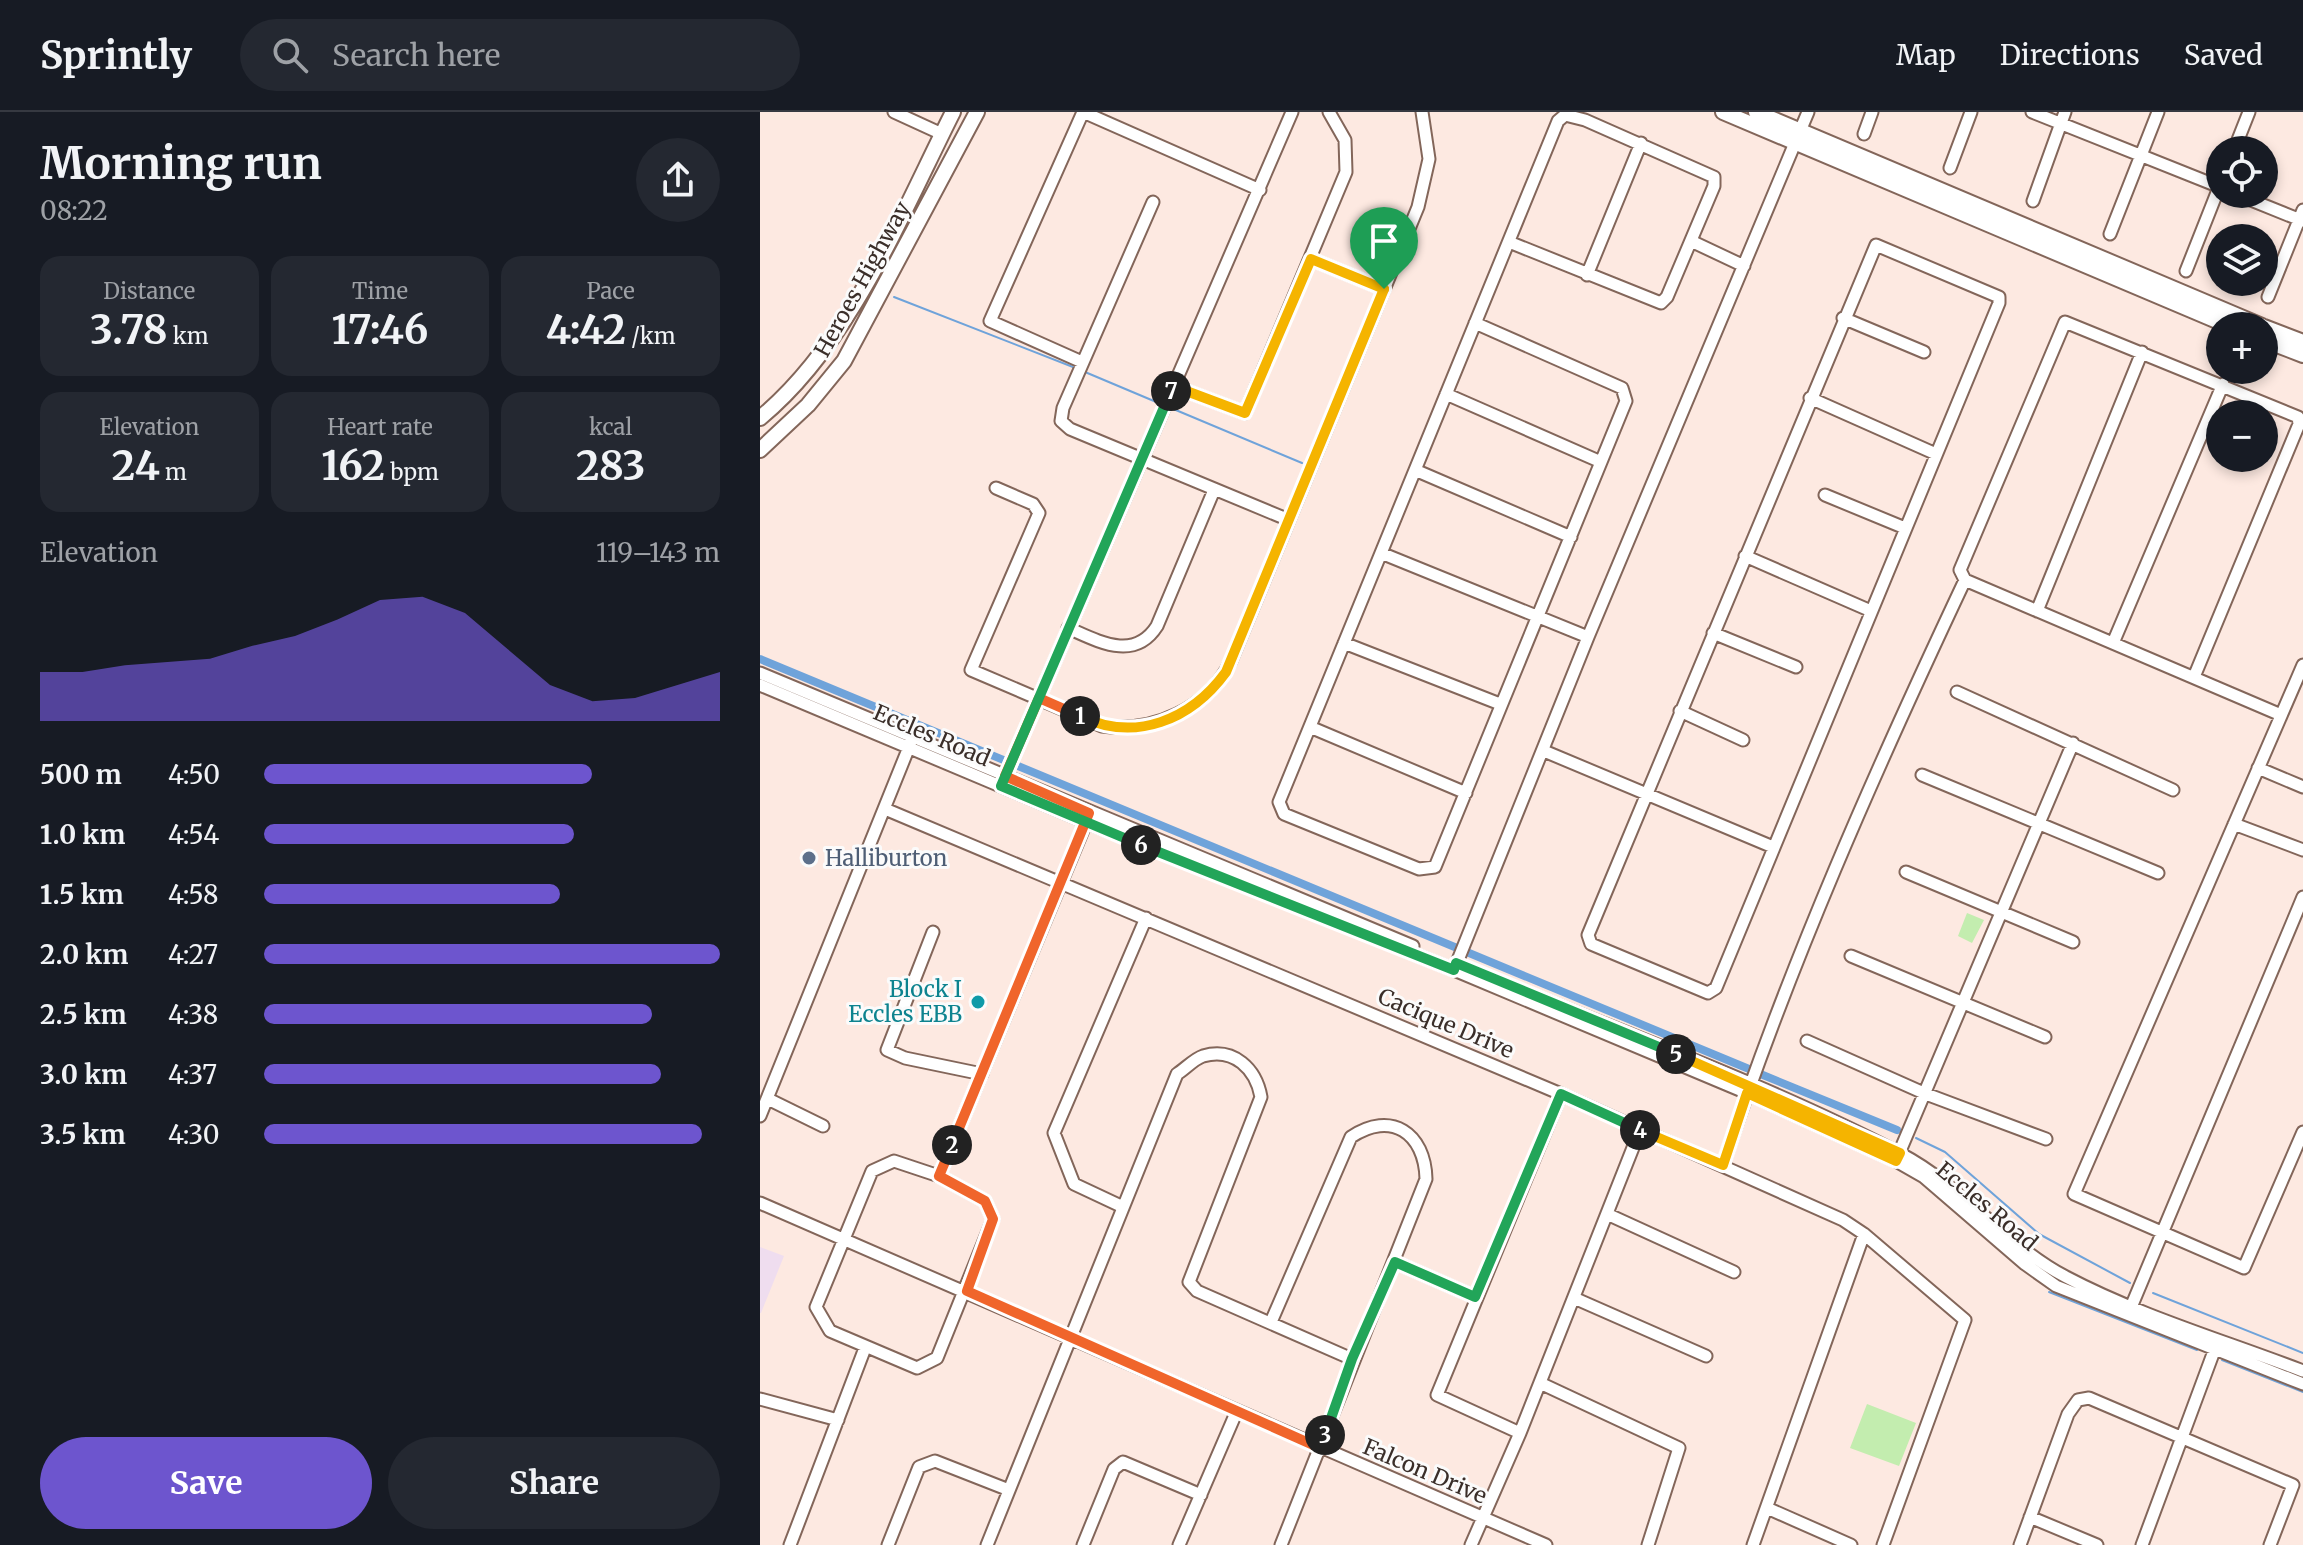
<!DOCTYPE html>
<meta charset="utf-8">
<style>
:root{--surface:#171b24;--page:#242831;--text:#f1f3f6;--muted:#9ea1a6;--line:#363941;--accent:#6d55ce}
body{margin:0;font-family:Merriweather,serif;background:var(--page);color:var(--text);height:100vh;display:flex;flex-direction:column;font-size:30px;white-space:nowrap}
*{box-sizing:border-box;margin:0}
p{font-size:26px;color:var(--muted)}
.icon{flex:none;width:44px;height:44px;fill:none;stroke:currentColor;stroke-width:2;stroke-linecap:round;stroke-linejoin:round}
.map{position:relative;flex:1;overflow:hidden}
.side{display:flex;flex-direction:column;background:var(--surface);width:760px}
.side>*{flex:none}
.buttons{position:absolute;left:1446px;top:24px;display:grid;gap:16px}
.buttons a{display:grid;place-items:center;width:72px;height:72px;border-radius:50%;background:var(--surface);box-shadow:0 4px 12px #0003;font-size:40px}
.pin{position:absolute;display:grid;place-items:center;width:68px;height:68px;color:#fff;margin:-82px -34px;border-radius:50% 50% 50% 0;rotate:-45deg;box-shadow:0 0 8px #0007}
.pin .icon{rotate:45deg}
.km{position:absolute;width:40px;height:40px;margin:-20px;border-radius:50%;background:#222;color:#fff;font-size:22px;line-height:40px;text-align:center}
.round{display:grid;place-items:center;flex:none;width:84px;height:84px;border-radius:42px;background:var(--page)}
.headline{display:flex;align-items:center;justify-content:space-between;height:136px;padding:0 40px}
h1{font-size:44px;font-weight:700;line-height:60px}
.stats{display:grid;grid-template-columns:repeat(3,1fr);gap:12px;height:136px;padding:8px 40px}
.stats div{display:grid;align-content:center;border-radius:20px;background:var(--page);text-align:center}
.stats b{font-size:40px;font-weight:700}
.stats small{font-size:22px;font-weight:400}
.stats p{font-size:22px}
.chart{height:224px;padding:16px 40px}
.chart p{display:flex;justify-content:space-between}
.chart svg{width:100%;height:144px;margin-top:8px;fill:var(--accent);opacity:.7}
.cta{display:flex;gap:16px;margin-top:auto;padding:16px 40px}
.cta a{flex:1;height:92px;border-radius:48px;background:var(--accent);color:#fff;font-size:32px;font-weight:700;line-height:92px;text-align:center}
.cta a+a{background:var(--page);color:var(--text)}
ul{padding:0 40px;list-style:none;font-size:26px}
li{display:grid;grid-template-columns:128px 96px 1fr;align-items:center;height:60px}
li i{height:20px;border-radius:10px;background:var(--accent)}
header{display:flex;align-items:center;gap:48px;box-sizing:border-box;height:112px;padding:0 40px;background:var(--surface);border-bottom:2px solid var(--line)}
header strong{font-size:38px}
nav{display:flex;gap:44px;margin-inline-start:auto;font-size:28px}
.search{width:560px;height:72px;background:var(--page);display:flex;align-items:center;gap:20px;box-sizing:border-box;padding:0 28px;border-radius:44px;color:var(--muted);font-size:30px}
main{display:flex;flex:1;min-height:0}
.map>svg:first-child{display:block}
.industrial{fill:#efddef}
.green{fill:#c3edaf}
.lines{fill:none;stroke-linecap:round;stroke-linejoin:round}
.stream{stroke:#6fa3da;stroke-width:2}
.canal{stroke:#6fa3da;stroke-width:8}
.minor-casing{stroke:#83665a;stroke-width:15}
.major-casing{stroke:#83665a;stroke-width:18}
.minor{stroke:#fff;stroke-width:11}
.major{stroke:#fff;stroke-width:14}
.split-1-casing{stroke:#fff;stroke-width:16}
.split-2-casing{stroke:#fff;stroke-width:16}
.split-3-casing{stroke:#fff;stroke-width:16}
.split-4-casing{stroke:#fff;stroke-width:16}
.split-5-casing{stroke:#fff;stroke-width:16}
.split-6-casing{stroke:#fff;stroke-width:16}
.split-7-casing{stroke:#fff;stroke-width:16}
.split-8-casing{stroke:#fff;stroke-width:16}
.split-1{stroke:#f5b400;stroke-width:10}
.split-2{stroke:#f0652b;stroke-width:10}
.split-3{stroke:#f0652b;stroke-width:10}
.split-4{stroke:#22a559;stroke-width:10}
.split-5{stroke:#f5b400;stroke-width:10}
.split-6{stroke:#22a559;stroke-width:10}
.split-7{stroke:#22a559;stroke-width:10}
.split-8{stroke:#f5b400;stroke-width:10}
.service-dot{fill:#5c6f8a;stroke:#fbfbfb;stroke-width:3}
.culture-dot{fill:#0f9aa8;stroke:#fbfbfb;stroke-width:3}
.labels{text-anchor:middle;dominant-baseline:central;stroke-width:6;stroke-linejoin:round;paint-order:stroke}
.street-label{font-size:22px;fill:#3a2e29;stroke:#fbfbfb}
.service-label{font-size:22px;fill:#4e5e75;stroke:#fbfbfb;text-anchor:start}
.culture-label{font-size:22px;fill:#0d838f;stroke:#fbfbfb;text-anchor:end}
</style>
<header>
<strong>Sprintly</strong>
<div class="search"><svg class="icon" aria-label="search" viewBox="0 0 24 24"><circle cx="10" cy="10" r="6"/><path d="M15 15l6 6"/></svg>Search here</div>
<nav><a>Map</a><a>Directions</a><a>Saved</a></nav>
</header>
<main>
<section class="side">
<div class="headline"><div><h1>Morning run</h1><p>08:22</p></div><a class="round"><svg class="icon" aria-label="share" viewBox="0 0 24 24"><path d="M12 15V3M7 8l5-5 5 5M5 13v7h14v-7"/></svg></a></div>
<div class="stats">
<div><p>Distance</p><b>3.78<small> km</small></b></div>
<div><p>Time</p><b>17:46</b></div>
<div><p>Pace</p><b>4:42<small> /km</small></b></div>
</div>
<div class="stats">
<div><p>Elevation</p><b>24<small> m</small></b></div>
<div><p>Heart rate</p><b>162<small> bpm</small></b></div>
<div><p>kcal</p><b>283</b></div>
</div>
<div class="chart"><p><span>Elevation</span>119–143 m</p>
<svg viewBox="0 0 160 44" preserveAspectRatio="none"><path d="M0 44V29L10 29L20 27L30 26L40 25L50 21L60 18L70 13L80 7L90 6L100 11L110 22L120 33L130 38L140 37L150 33L160 29V44z"/></svg>
</div>
<ul>
<li><b>500 m</b>4:50<i style="width:72%"></i></li>
<li><b>1.0 km</b>4:54<i style="width:68%"></i></li>
<li><b>1.5 km</b>4:58<i style="width:65%"></i></li>
<li><b>2.0 km</b>4:27<i style="width:100%"></i></li>
<li><b>2.5 km</b>4:38<i style="width:85%"></i></li>
<li><b>3.0 km</b>4:37<i style="width:87%"></i></li>
<li><b>3.5 km</b>4:30<i style="width:96%"></i></li>
</ul>
<div class="cta"><a>Save</a><a>Share</a></div>
</section>
<div class="map">
<svg width="1543" height="1433" viewBox="0 0 1543 1433">
<rect width="100%" height="100%" fill="#fde9e1"/>
<!-- industrial -->
<path class="industrial" d="M0,1135L24,1144L1,1201H0Z"/>
<!-- green -->
<path class="green" d="M1207,801L1224,808L1212,831L1198,824Z
M1107,1292L1156,1311L1139,1354L1090,1336Z"/>
<g class="lines">
<!-- stream -->
<path class="stream" d="M134,185L313,255
M325,260L401,292
M411,296L542,351
M1156,1026L1185,1040L1279,1122L1370,1171
M1289,1180L1437,1238
M1393,1181L1543,1241
M1462,1248L1543,1280"/>
<!-- canal -->
<path class="canal" d="M0,547L989,957
M998,961L1137,1018"/>
<defs>
<path id="minor" d="M134,0L182,22
M323,0L500,78
M1272,0L1460,75
M1040,19L1048,0
M1104,22L1112,0
M1474,38L1489,0
M1190,56L1211,0
M1476,82L1543,109
M1273,89L1305,0
M393,90L303,296L301,309L310,317L529,408
M1350,122L1398,0
M931,129L984,154
M1116,133L1239,185V191L956,876L948,881L831,832L828,823Z
M551,147L624,177
M1426,159L1460,73
M827,163L881,31
M1508,185L1543,98
M1083,206L1164,240
M715,211L862,276L866,289L675,755L659,757L524,702L519,690L798,9L805,3L825,8L954,65V74L907,185L901,191L749,130
M322,250L230,209L323,0
M413,274L485,301L586,60L585,28L569,0
M686,282L841,350
M1050,286L1176,342
M655,358L811,425
M236,376L273,392L279,401L211,558L342,614C393,621 448,597 471,549L658,95L669,47L662,0
M1065,383L1145,416
M621,441L828,525
M985,444L1111,499
M1277,499L1382,240
M308,516C338,529 374,550 397,514L454,378
M953,521L1036,555
M584,531L740,592
M1353,531L1463,272
M1543,553L1314,1082L1484,1156L1543,1020
M0,561L653,834
M1434,565L1539,312L1538,305L1305,210L1200,458L1205,468L1521,603
M0,573L326,710L694,858L987,981L1136,1049L1164,1065L1265,1152L1296,1174L1543,1272
M1197,580L1413,678
M920,599L983,628
M550,615L706,681
M784,639L1013,735
M1498,656L1543,675
M1162,663L1398,761
M243,669L532,0
M125,697L801,982L1083,1108L1104,1122L1205,1208L1123,1433
M1474,712L1543,738
M1146,760L1313,830
M173,820L127,938L145,946L222,962
M1091,844L1285,925
M694,858L828,525L1035,31
M739,869C872,924 1013,975 1141,1042C1202,1074 1245,1133 1306,1165C1380,1204 1465,1229 1543,1259
M1047,929L1166,982L1286,1027
M8,987L63,1014
M0,1004L151,630
M1137,1046L1313,631
M134,1049L179,1064L225,1089L233,1107L177,1246L157,1256L70,1219L56,1195L112,1059Z
M963,1053C1029,853 1115,659 1205,468
M179,1064L328,706
M0,1091L786,1433
M363,1095L314,1072L294,1021L386,806
M847,1102L974,1160
M635,1150L715,1185
M814,1186L946,1244
M1369,1200L1543,785
M511,1210L591,1025C631,998 665,1021 666,1067L521,1433
M780,1271L919,1336L888,1433
M0,1287L78,1308
M760,1321L677,1283L801,982
M1007,1396L1091,1433
M1270,1405L1337,1433
M30,1433L105,1236
M128,1433L159,1355L175,1349L249,1378
M227,1433L417,962C425,957 434,947 443,944C474,935 496,957 501,985L429,1170L437,1179L592,1247
M323,1433L354,1357L363,1350L441,1383
M419,1433L476,1301
M711,1433L760,1321L880,1018
M993,1433L1104,1122
M1260,1433L1308,1302L1318,1288L1329,1286L1533,1373L1510,1433
M1382,1433L1457,1231"/>
<path id="major" d="M963,0L1469,214
M996,0L1502,214
M1504,215L1543,230
M1504,228L1543,243
M0,306C90,232 141,103 193,0
M0,338L48,293L84,249L217,0"/>
</defs>
<!-- minor casing -->
<use href="#minor" class="minor-casing"/>
<!-- major casing -->
<use href="#major" class="major-casing"/>
<!-- minor -->
<use href="#minor" class="minor"/>
<!-- major -->
<use href="#major" class="major"/>
</g>
<g class="lines">
<defs>
<path id="split-1" d="M320,604C375,631 431,608 466,560L624,177"/>
<path id="split-2" d="M192,1033L329,701L245,664L279,586L320,604"/>
<path id="split-3" d="M192,1033L179,1064L225,1089L233,1107L207,1179L560,1336L565,1323"/>
<path id="split-4" d="M565,1323L592,1247L635,1150L715,1185L801,982L880,1018"/>
<path id="split-5" d="M880,1018L963,1053L987,981L1136,1049L1140,1041L916,942"/>
<path id="split-6" d="M381,733L694,858L696,851L916,942"/>
<path id="split-7" d="M381,733L241,674L411,279"/>
<path id="split-8" d="M411,279L413,274L485,301L551,147L624,177"/>
</defs>
<!-- split-1 casing -->
<use href="#split-1" class="split-1-casing"/>
<!-- split-2 casing -->
<use href="#split-2" class="split-2-casing"/>
<!-- split-3 casing -->
<use href="#split-3" class="split-3-casing"/>
<!-- split-4 casing -->
<use href="#split-4" class="split-4-casing"/>
<!-- split-5 casing -->
<use href="#split-5" class="split-5-casing"/>
<!-- split-6 casing -->
<use href="#split-6" class="split-6-casing"/>
<!-- split-7 casing -->
<use href="#split-7" class="split-7-casing"/>
<!-- split-8 casing -->
<use href="#split-8" class="split-8-casing"/>
<!-- split-1 -->
<use href="#split-1" class="split-1"/>
<!-- split-2 -->
<use href="#split-2" class="split-2"/>
<!-- split-3 -->
<use href="#split-3" class="split-3"/>
<!-- split-4 -->
<use href="#split-4" class="split-4"/>
<!-- split-5 -->
<use href="#split-5" class="split-5"/>
<!-- split-6 -->
<use href="#split-6" class="split-6"/>
<!-- split-7 -->
<use href="#split-7" class="split-7"/>
<!-- split-8 -->
<use href="#split-8" class="split-8"/>
</g>
<!-- markers -->
<circle class="service-dot" cx="49" cy="746" r="8"/>
<circle class="culture-dot" cx="218" cy="890" r="8"/>
<g class="labels">
<!-- street labels -->
<g class="street-label">
<text transform="translate(102 167) rotate(-61)">Heroes Highway</text>
<text transform="translate(172 623) rotate(23)">Eccles Road</text>
<text transform="translate(686 911) rotate(23)">Cacique Drive</text>
<text transform="translate(1227 1094) rotate(40)">Eccles Road</text>
<text transform="translate(665 1359) rotate(23)">Falcon Drive</text>
</g>
<!-- service labels -->
<g class="service-label">
<text x="65" y="746">Halliburton</text>
</g>
<!-- culture labels -->
<g class="culture-label">
<text x="202" y="877">Block I<tspan x="202" dy="25">Eccles EBB</tspan></text>
</g>
</g>
</svg>
<div class="buttons">
<a><svg class="icon" aria-label="locate" viewBox="0 0 24 24"><circle cx="12" cy="12" r="6"/><path d="M12 2v4M12 18v4M2 12h4M18 12h4"/></svg></a>
<a><svg class="icon" aria-label="layers" viewBox="0 0 24 24"><path d="M12 4l9 5-9 5-9-5zM3 14l9 5 9-5"/></svg></a>
<a>+</a>
<a>−</a>
</div>
<div class="pin" style="left:624px;top:177px;background:#1e9e55"><svg class="icon" aria-label="arrive" viewBox="0 0 24 24"><path d="M6 21V4h12l-3 4 3 4H6"/></svg></div>
<b class="km" style="left:320px;top:604px">1</b>
<b class="km" style="left:192px;top:1033px">2</b>
<b class="km" style="left:565px;top:1323px">3</b>
<b class="km" style="left:880px;top:1018px">4</b>
<b class="km" style="left:916px;top:942px">5</b>
<b class="km" style="left:381px;top:733px">6</b>
<b class="km" style="left:411px;top:279px">7</b>
</div>
</main>
